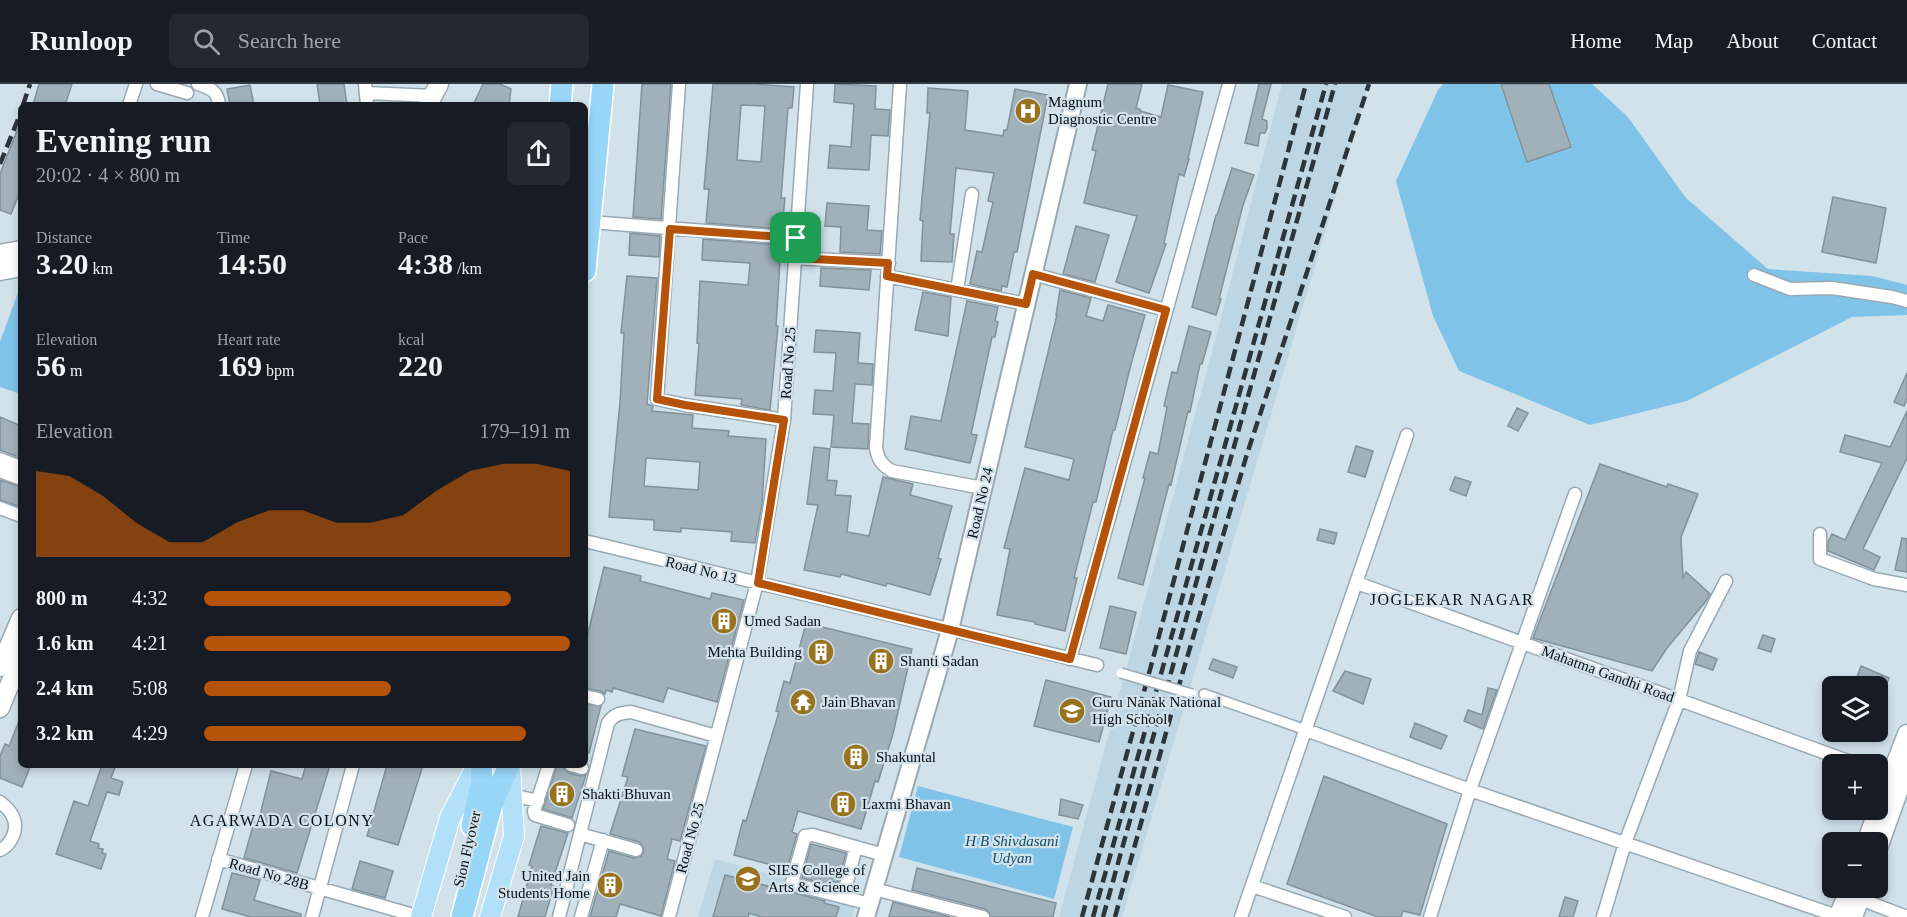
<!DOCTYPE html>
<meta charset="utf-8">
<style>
:root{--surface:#171b24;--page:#242831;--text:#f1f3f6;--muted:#9ea1a6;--line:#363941;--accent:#b45309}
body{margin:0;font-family:Georgia,serif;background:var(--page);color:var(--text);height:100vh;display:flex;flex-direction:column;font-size:22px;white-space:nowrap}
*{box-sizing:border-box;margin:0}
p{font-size:20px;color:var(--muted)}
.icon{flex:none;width:33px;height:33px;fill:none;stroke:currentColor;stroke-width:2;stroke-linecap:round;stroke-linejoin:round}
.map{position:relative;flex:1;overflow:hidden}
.sheet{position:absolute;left:18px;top:18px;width:570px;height:666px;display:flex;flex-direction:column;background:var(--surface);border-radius:9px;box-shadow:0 3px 9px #0003}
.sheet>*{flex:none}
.controls{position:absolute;left:1822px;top:592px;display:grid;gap:12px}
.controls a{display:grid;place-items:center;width:66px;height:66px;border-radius:9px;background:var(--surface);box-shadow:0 3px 9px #0003;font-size:30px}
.pin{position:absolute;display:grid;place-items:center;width:51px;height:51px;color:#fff;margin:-26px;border-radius:12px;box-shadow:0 3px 9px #0006}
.round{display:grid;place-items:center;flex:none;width:63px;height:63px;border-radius:9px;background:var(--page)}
.head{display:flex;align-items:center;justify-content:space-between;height:102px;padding:0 18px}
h1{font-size:33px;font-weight:700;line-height:45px}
.figures{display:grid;grid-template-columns:repeat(3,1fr);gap:9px;height:102px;padding:6px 18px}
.figures div{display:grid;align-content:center}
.figures b{font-size:30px;font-weight:700}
.figures small{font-size:16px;font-weight:400}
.figures p{font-size:16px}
.chart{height:168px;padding:12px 18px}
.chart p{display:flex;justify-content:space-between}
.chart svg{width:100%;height:108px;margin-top:6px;fill:var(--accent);opacity:.7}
ul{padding:0 18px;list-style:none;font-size:20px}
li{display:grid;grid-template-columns:96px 72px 1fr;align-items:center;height:45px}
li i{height:15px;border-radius:8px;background:var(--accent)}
header{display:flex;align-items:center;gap:36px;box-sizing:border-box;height:84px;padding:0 30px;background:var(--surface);border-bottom:2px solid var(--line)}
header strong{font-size:28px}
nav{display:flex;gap:33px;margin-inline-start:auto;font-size:21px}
.search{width:420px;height:54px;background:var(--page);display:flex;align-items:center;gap:15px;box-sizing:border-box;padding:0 21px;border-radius:9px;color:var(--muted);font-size:22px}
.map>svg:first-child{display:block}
.built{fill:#bed6e4}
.green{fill:#7fc4e8}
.building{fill:#a1b1ba;stroke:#82929b;stroke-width:1.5;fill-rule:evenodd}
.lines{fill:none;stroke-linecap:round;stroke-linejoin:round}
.pedestrian-casing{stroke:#99a9b2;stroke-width:12}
.minor-casing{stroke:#99a9b2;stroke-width:15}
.tertiary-casing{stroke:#99a9b2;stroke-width:20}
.secondary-casing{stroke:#99a9b2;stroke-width:21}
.primary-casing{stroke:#fff;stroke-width:22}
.trunk-casing{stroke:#fff;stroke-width:24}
.pedestrian{stroke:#fff;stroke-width:9}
.minor{stroke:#fff;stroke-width:12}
.tertiary{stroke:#fff;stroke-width:16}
.secondary{stroke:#fff;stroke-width:18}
.primary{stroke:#b2e0f9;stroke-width:20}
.trunk{stroke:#98d6f7;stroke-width:21}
.rail{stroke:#2c3539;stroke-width:4.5;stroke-dasharray:12 6;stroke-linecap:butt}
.pedestrian-bridge-casing{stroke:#99a9b2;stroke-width:12;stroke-linecap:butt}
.pedestrian-bridge{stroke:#fff;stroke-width:9}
.route-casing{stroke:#fff;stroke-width:12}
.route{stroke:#b45309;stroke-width:8}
.labels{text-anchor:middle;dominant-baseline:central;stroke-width:4.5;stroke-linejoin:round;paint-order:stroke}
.poi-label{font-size:15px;fill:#070d10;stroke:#d1e2eb;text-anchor:start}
.street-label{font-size:15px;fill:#070d10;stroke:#d1e2eb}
.park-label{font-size:15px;font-style:italic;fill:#104c66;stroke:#d1e2eb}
.neighbourhood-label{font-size:16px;letter-spacing:1.5px;fill:#070d10;stroke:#d1e2eb}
</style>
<header>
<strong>Runloop</strong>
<div class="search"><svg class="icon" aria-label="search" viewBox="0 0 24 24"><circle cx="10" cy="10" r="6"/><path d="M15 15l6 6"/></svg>Search here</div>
<nav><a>Home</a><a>Map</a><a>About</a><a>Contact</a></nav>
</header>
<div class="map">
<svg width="1907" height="833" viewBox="0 0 1907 833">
<rect width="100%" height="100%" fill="#d1e2eb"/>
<!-- built -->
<path class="built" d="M1282,0H1369L1122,833H1059L1215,257Z
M715,775L857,815L852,833H698Z"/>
<!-- green -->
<path class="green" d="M1443,0H1592L1627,32L1686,114L1768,185L1872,192L1907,201V231L1852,233L1687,317L1590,341L1459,287L1433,232L1396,97L1438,6Z
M21,200V310L0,303V258Z
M918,702L1073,743L1054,815L899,773Z"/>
<!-- building -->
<path class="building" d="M39,0H72L65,21H33Z
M317,0H344L347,21H320Z
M483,0H500L511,5L509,21H473Z
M642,0H671L661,135L633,133Z
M713,0H754L794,3L792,24H788L781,114H785L782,145L706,139L709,105H704ZM741,21L765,22L761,78L737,76Z
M835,0L876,2L875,25L890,26L888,52L871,51L869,86L828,84L830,61L851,63L854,20L834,18Z
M1108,0H1142L1136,24L1140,25V27L1161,33L1168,1L1203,8L1188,75H1189L1184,92L1179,90L1164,159L1166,160L1149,209L1116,198L1137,132L1084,119L1096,67L1092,66Z
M1259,0H1271L1262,35L1267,37V44L1265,49H1260L1258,62L1245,59Z
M1501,0H1549L1571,63L1527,78Z
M250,1L254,21H230L227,5Z
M928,4L968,7L965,46L1003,52L1004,46H1007L1015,5L1048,11L1017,168H1014L1007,203L1002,202L1001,207L970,200L977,167L982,168L993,118L988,117L994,89L956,84L950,150H954L952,178L921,177L923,137L920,136L930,29H927Z
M20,39L21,105L11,130L0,126V90Z
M1232,84L1254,91L1243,121L1219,215H1221L1216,231L1192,223L1216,131H1217Z
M1833,113L1886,124L1876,179L1822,168Z
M827,119L869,122L867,146L882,147L880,170L840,168L841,143L825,142Z
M1076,142L1109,151L1095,198L1063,190Z
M630,149L660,152L659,173L629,171Z
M703,155L781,161L776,242H778L770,326L741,321L742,315L695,311L699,260L697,259L700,197L748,201L750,179L702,176Z
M821,184L871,186L869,206L820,202Z
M627,192L657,194L647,320L653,322L652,327L693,331L692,344L729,347L728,352L766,355L762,420L755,459L731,457L732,448L681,444V448L654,446V436L609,433L620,318L624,249H621ZM646,374L700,378L698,406L644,402Z
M1060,206L1091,214L1086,232L1103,237L1108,221L1145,231L1131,280L1115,346H1113L1096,418H1093L1074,494H1077L1065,547L1035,540V538L997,531L1010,465L1004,464L1025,384L1069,396L1074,375L1025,363L1057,231H1056Z
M923,208L951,213L948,252L915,246Z
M967,217L998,223L995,237L998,238L995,253H992L971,350L977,351L970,379L905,365L911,332L941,337Z
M1189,242L1211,248L1202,280H1200L1190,328L1188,327L1171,401L1169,400L1143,501L1118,494L1145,394H1143L1150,368L1158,370L1167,323L1164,322L1172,288L1177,289Z
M816,246L860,249L858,279L873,280L872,301L855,300L852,339L869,340L868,365L831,363L834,331L813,330L815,306L833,307L836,269L814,268Z
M1907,289V315L1904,322L1894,318Z
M1517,324L1528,329L1518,347L1508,342Z
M1907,327V374L1863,465L1880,473L1874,486L1828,467V458L1832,450L1845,456L1882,379L1840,368L1845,351L1890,363Z
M0,333L21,342V374L0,366Z
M1356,362L1373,367L1365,393L1348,388Z
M814,363L830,365L827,396L837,397L835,411L851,412L847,448L869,452L883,393L913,400L910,411L952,422L938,474L941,475L930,511L887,499L886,502L841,490L840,493L804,486L818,421L807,420Z
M1600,380L1667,403L1668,400L1698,410L1681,453L1683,494L1686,488L1710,510L1706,517L1667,564L1652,587L1533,554Z
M1455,393L1471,398L1466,412L1450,406Z
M0,396L21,403V423L0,416Z
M1320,445L1337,449L1334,460L1317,456Z
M1902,454L1907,455V488L1895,486Z
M604,483L641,492L640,497L710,515L712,509L744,516L717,618L668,604L663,618L613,604L612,608L606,606L605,610L600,607L585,604V561Z
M1110,522L1136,528L1126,570L1100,564Z
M806,539L912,565L893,650L878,698L875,697L861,745L798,727L792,748L797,750L787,785L734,771L743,736L746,737L779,628L776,627L784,597L790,599Z
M1763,551L1775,555L1771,568L1758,564Z
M1699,568L1717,575L1713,586L1695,580Z
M1213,575L1237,583L1233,594L1209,585Z
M1861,582L1889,594L1885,604L1857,593Z
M1345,587L1371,595L1363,620L1333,607Z
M1046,596L1111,613L1099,658L1034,642Z
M1488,604L1497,606L1483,645L1464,637L1468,626L1482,631Z
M585,620L601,622L589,669H585Z
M21,632V681H31L22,703L0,694V672L5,660L9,662Z
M1415,639L1447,652L1441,665L1410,653Z
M635,645L706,662L680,757L672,755L667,775L675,777L661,832L620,820L616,833H590L609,767L634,774L641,772L644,768L642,761L639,758L610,750L628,693L622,692Z
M102,681H116L111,694L123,698L119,711L107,708L90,757L99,760L98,764L103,765L102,769L106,770L101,785L56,770L74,717L88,722Z
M306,681H330L297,789L244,774L254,738L258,739L271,687L302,695Z
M387,681H423L398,761L367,752Z
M557,681L563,683L569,689L580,692L586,691L572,734L543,725Z
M1324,692L1447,740L1420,831L1403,827L1401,833H1378L1287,800Z
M1061,715L1083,721L1078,735L1059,731Z
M541,742L568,749L551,801L554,802L545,833H518L532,782L529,781Z
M811,760L846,769L838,799L831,797L830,801L802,794Z
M360,777L393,787L385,814L352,805Z
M917,784L1056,819L1053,833H991L989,828L985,825L912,806Z
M232,789L260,796L254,816L301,830V833H251L222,825Z
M725,791L825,817L824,819L839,823L836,833H762L749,829L748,833H713Z
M1565,813L1578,817L1573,833H1559Z
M893,818L950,833H889Z"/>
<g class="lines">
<defs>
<path id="pedestrian" d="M1204,610L1306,646"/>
<path id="minor" d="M157,0L187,9
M198,0C210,4 218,7 219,21
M365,0L367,21
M679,0L657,315L685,321L784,336
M900,0L876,364C878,376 882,381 892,387L983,404
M366,9L433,12
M129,21L136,0
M590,138L797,154
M795,174L889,179
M1033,190L1166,226
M1754,191L1790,205L1832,204L1892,213L1907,217
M887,192L1026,220
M957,206L972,110
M0,375L21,383
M0,387L21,395
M0,424L21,432
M1820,450V475L1874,495L1907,501
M585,457L1097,581
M1357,499L1859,681
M1070,575L1229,0
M585,612L598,615
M1306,646L1470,706L1840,833
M549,681L534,727L535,731L568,741
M571,681L582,684
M512,711L538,717
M0,718C5,722 11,727 13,733C19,745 11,761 0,766
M580,750L636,766
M218,775L420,833
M1252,802L1345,833
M874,805L983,833
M843,813L856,763
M1860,815L1907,833
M870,820L793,800L792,798L805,752L813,751L884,771
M202,833L246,681
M312,833L353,681
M559,833L608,639C614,630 620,629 631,628L716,652
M581,833L603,756
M669,833L757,499L784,336L807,0
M1241,833L1407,351
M1430,833L1470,706L1575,410
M1603,833L1625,759L1679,616L1690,567L1726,497"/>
<path id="tertiary" d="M866,833L950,546L1078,0"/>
<path id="secondary" d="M428,21L439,0
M0,170L21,166
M0,187L21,183
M0,583L21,534
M0,624L21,573
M1878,725L1907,650
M1866,759L1878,726
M1878,764L1907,683
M1838,833L1850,804
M1853,833L1864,804"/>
<path id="primary" d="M421,833L450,734L477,681
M490,833L514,752L510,681"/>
<path id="trunk" d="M560,21L562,0
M585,187L603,0
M472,742L482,697L481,681
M462,833L492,720L509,681"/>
</defs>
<!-- pedestrian casing -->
<use href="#pedestrian" class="pedestrian-casing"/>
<!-- minor casing -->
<use href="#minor" class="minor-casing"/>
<!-- tertiary casing -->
<use href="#tertiary" class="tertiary-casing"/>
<!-- secondary casing -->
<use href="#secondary" class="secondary-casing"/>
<!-- primary casing -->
<use href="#primary" class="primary-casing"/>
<!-- trunk casing -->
<use href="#trunk" class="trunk-casing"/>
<!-- pedestrian -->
<use href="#pedestrian" class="pedestrian"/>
<!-- minor -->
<use href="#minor" class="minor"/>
<!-- tertiary -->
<use href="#tertiary" class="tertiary"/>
<!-- secondary -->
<use href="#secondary" class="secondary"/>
<!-- primary -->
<use href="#primary" class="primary"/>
<!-- trunk -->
<use href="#trunk" class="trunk"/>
<!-- rail -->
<path class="rail" d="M23,21L30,0
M0,80L21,28
M1082,833L1151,582L1306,0
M1093,833L1326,0
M1103,833L1335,0
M1115,833L1182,591L1247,370L1369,0"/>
<defs>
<path id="pedestrian-bridge" d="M1121,589L1192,610"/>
</defs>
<!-- pedestrian-bridge casing -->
<use href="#pedestrian-bridge" class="pedestrian-bridge-casing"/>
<!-- pedestrian-bridge -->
<use href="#pedestrian-bridge" class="pedestrian-bridge"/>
</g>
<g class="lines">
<defs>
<path id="route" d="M670,145L796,154L795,174L888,179L887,192L1026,220L1033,190L1166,226L1070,575L758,499L784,336L685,321L657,315Z"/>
</defs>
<!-- route casing -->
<use href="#route" class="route-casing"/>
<!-- route -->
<use href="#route" class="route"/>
</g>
<!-- icons -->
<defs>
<symbol id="hospital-disc" viewBox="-11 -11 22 22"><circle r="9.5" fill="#98721c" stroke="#d1e2eb"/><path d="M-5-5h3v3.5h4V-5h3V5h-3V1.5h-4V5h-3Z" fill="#fff"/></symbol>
<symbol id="building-disc" viewBox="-11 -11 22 22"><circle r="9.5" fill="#98721c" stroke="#d1e2eb"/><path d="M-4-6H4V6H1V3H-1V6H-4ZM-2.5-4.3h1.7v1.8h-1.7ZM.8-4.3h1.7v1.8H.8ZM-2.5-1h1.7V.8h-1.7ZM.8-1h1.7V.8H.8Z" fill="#fff"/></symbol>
<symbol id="temple-disc" viewBox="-11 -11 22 22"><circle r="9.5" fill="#98721c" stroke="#d1e2eb"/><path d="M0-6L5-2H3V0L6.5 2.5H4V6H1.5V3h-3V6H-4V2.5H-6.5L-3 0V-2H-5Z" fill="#fff"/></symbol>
<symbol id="school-disc" viewBox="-11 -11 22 22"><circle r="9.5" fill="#98721c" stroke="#d1e2eb"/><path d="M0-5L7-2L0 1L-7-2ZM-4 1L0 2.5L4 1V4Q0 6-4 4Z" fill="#fff"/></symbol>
<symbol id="university-disc" viewBox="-11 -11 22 22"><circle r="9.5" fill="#98721c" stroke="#d1e2eb"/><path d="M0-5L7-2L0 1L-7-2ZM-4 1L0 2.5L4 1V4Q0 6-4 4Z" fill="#fff"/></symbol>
</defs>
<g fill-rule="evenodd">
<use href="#hospital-disc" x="1013" y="12" width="30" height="30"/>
<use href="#building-disc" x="709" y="522" width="30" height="30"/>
<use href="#building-disc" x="806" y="553" width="30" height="30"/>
<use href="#building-disc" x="866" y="562" width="30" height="30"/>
<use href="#temple-disc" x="788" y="603" width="30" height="30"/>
<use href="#school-disc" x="1057" y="612" width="30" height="30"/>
<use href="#building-disc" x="841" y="658" width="30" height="30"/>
<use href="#building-disc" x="547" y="695" width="30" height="30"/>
<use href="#building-disc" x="828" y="705" width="30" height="30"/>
<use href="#university-disc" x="733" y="780" width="30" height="30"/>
<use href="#building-disc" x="595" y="786" width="30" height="30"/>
</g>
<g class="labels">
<!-- poi labels -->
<g class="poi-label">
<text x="1048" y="18">Magnum<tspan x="1048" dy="17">Diagnostic Centre</tspan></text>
<text x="744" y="537">Umed Sadan</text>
<text x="802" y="568" text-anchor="end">Mehta Building</text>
<text x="900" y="577">Shanti Sadan</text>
<text x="822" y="618">Jain Bhavan</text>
<text x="1092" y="618">Guru Nanak National<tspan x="1092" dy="17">High School</tspan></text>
<text x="876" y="673">Shakuntal</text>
<text x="582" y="710">Shakti Bhuvan</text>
<text x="862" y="720">Laxmi Bhavan</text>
<text x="768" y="786">SIES College of<tspan x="768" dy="17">Arts &amp; Science</tspan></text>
<text x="590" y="792" text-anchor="end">United Jain<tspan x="590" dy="17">Students Home</tspan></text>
</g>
<!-- street labels -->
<g class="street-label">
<text transform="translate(788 279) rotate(-86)">Road No 25</text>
<text transform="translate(980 419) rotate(-77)">Road No 24</text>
<text transform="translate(701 486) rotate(14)">Road No 13</text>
<text transform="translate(1608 590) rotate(20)">Mahatma Gandhi Road</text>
<text transform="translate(690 754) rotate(-75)">Road No 25</text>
<text transform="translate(467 765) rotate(-77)">Sion Flyover</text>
<text transform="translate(269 790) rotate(16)">Road No 28B</text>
</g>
<!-- park labels -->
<g class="park-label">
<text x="1012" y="757">H B Shivdasani<tspan x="1012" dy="17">Udyan</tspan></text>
</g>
<!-- neighbourhood labels -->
<g class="neighbourhood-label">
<text x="1452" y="515">JOGLEKAR NAGAR</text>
<text x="282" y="736">AGARWADA COLONY</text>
</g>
</g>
</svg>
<div class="controls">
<a><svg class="icon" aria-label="layers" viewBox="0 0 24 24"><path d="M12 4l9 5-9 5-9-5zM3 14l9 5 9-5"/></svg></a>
<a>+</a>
<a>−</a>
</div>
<div class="pin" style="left:796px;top:154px;background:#1e9e55"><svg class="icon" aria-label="arrive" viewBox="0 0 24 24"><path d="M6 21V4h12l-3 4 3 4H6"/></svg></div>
<section class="sheet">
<div class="head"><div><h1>Evening run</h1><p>20:02 · 4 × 800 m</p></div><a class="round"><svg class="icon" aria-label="share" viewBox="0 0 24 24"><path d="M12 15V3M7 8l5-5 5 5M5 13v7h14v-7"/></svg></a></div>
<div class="figures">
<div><p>Distance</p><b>3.20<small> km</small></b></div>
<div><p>Time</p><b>14:50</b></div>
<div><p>Pace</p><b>4:38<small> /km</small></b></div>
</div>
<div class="figures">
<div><p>Elevation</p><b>56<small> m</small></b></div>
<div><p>Heart rate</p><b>169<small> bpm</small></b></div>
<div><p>kcal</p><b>220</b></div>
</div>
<div class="chart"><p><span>Elevation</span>179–191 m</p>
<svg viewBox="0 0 160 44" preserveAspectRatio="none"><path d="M0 44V9L10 11L20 19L30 30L40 38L50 38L60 30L70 25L80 25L90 30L100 30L110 27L120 17L130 9L140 6L150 6L160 9V44z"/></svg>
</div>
<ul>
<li><b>800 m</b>4:32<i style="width:84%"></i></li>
<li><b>1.6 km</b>4:21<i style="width:100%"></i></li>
<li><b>2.4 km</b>5:08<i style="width:51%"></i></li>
<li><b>3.2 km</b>4:29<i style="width:88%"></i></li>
</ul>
</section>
</div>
